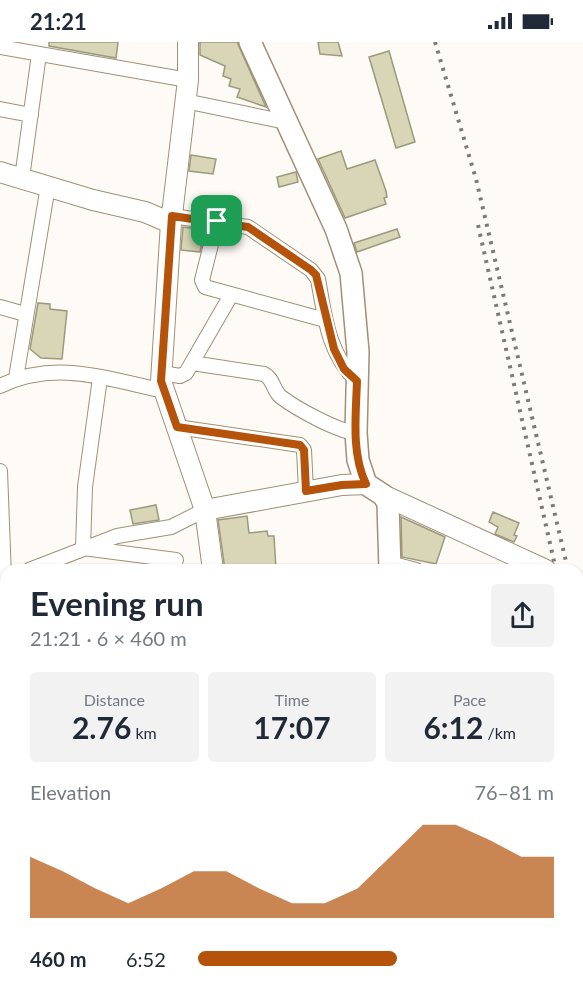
<!DOCTYPE html>
<meta charset="utf-8">
<style>
:root{--surface:#fff;--page:#f2f2f3;--text:#1f2937;--muted:#747a83;--accent:#b45309}
body{margin:0;font-family:Lato,sans-serif;background:var(--page);color:var(--text);height:100vh;display:flex;flex-direction:column;font-size:22px;white-space:nowrap}
*{box-sizing:border-box;margin:0}
p{font-size:20px;color:var(--muted)}
.icon{flex:none;width:33px;height:33px;fill:none;stroke:currentColor;stroke-width:2;stroke-linecap:round;stroke-linejoin:round}
.map{position:relative;flex:1;overflow:hidden}
.side{position:absolute;left:0px;top:522px;width:584px;height:429px;display:flex;flex-direction:column;background:var(--surface);border-radius:18px 18px 0 0;box-shadow:0 2px 4px #0004}
.side>*{flex:none}
.pin{position:absolute;display:grid;place-items:center;width:51px;height:51px;color:#fff;margin:-26px;border-radius:12px;box-shadow:0 3px 9px #0006}
.round{display:grid;place-items:center;flex:none;width:63px;height:63px;border-radius:6px;background:var(--page)}
.headline{display:flex;align-items:center;justify-content:space-between;height:102px;padding:0 30px}
h1{font-size:33px;font-weight:700;line-height:45px}
.metrics{display:grid;grid-template-columns:repeat(3,1fr);gap:9px;height:102px;padding:6px 30px}
.metrics div{display:grid;align-content:center;border-radius:6px;background:var(--page);text-align:center}
.metrics b{font-size:30px;font-weight:700}
.metrics small{font-size:16px;font-weight:400}
.metrics p{font-size:16px}
.chart{height:168px;padding:12px 30px}
.chart p{display:flex;justify-content:space-between}
.chart svg{width:100%;height:108px;margin-top:6px;fill:var(--accent);opacity:.7}
ul{padding:0 30px;list-style:none;font-size:20px}
li{display:grid;grid-template-columns:96px 72px 1fr;align-items:center;height:45px}
li i{height:15px;border-radius:8px;background:var(--accent)}
.status{display:flex;justify-content:space-between;align-items:center;height:42px;padding:0 30px;background:var(--surface);direction:ltr}
.status svg{height:16px;fill:currentColor}
.map>svg:first-child{display:block}
.water{fill:#a2b594;stroke:#7d896e;stroke-width:1.5}
.building{fill:#d8d6b7;stroke:#9b9a7d;stroke-width:1.5}
.lines{fill:none;stroke-linecap:round;stroke-linejoin:round}
.street-casing{stroke:#a18f76;stroke-width:16}
.secondary-casing{stroke:#a18f76;stroke-width:22}
.primary-casing{stroke:#a18f76;stroke-width:24}
.street{stroke:#fff;stroke-width:14}
.secondary{stroke:#fff;stroke-width:20}
.primary{stroke:#fff;stroke-width:21}
.rail{stroke:#7f7972;stroke-width:4;stroke-dasharray:3 6;stroke-linecap:butt}
.route-casing{stroke:#fff;stroke-width:12}
.route{stroke:#b45309;stroke-width:8}
</style>
<div class="status"><b>21:21</b><svg viewBox="0 0 49 12"><path d="M0 12V9h3v3zM5 12V6h3v6zM10 12V3h3v9zM15 12V0h3v12zM26 1h20v11H26zM47 4h2v5h-2z"/></svg></div>
<div class="map">
<svg width="583" height="951" viewBox="0 0 583 951">
<rect width="100%" height="100%" fill="#fefaf5"/>
<!-- water -->
<path class="water" d="M0,729L6,732V945H354L356,951H0Z"/>
<!-- building -->
<path class="building" d="M49,0H118L116,16L49,4Z
M200,0H237L266,65L237,55L240,47L229,44L231,37L223,34L225,24L200,13Z
M318,0H338L342,14L320,12Z
M389,9L415,100L396,106L369,15Z
M341,109L347,127L375,118L386,149L387,155L384,156L386,162L345,176L318,117Z
M191,113L216,117L213,132L189,129Z
M296,130L298,140L279,145L277,135Z
M183,185L205,188L200,210L181,208Z
M397,187L400,195L357,210L354,201Z
M38,261L50,262V267L67,269L62,317L41,316L30,307Z
M156,463L159,478L133,482L130,468Z
M493,470L519,481L514,493L517,494L514,500L495,492L498,485L489,480Z
M247,474L249,491L267,489L268,494H274L276,527L225,528L218,478Z
M401,475L445,495L436,522L402,515Z"/>
<g class="lines">
<defs>
<path id="street" d="M0,5L188,38
M185,59L286,80
M0,67L31,73
M22,136L39,12
M172,174L248,185L311,228L318,237C325,275 328,312 357,339
M217,179L202,238L205,245L325,278
M0,265L25,272
M192,321L264,332C274,337 273,349 281,355C297,367 337,389 356,391
M162,331L180,334L186,331L231,253
M16,336L48,144
M100,336L85,445L83,506L176,518
M0,344C56,317 106,337 165,349
M177,385L300,403L304,408L306,449
M0,429L4,535
M390,521L416,528
M29,528L117,494L171,485L205,468
M0,677L6,660
M0,700L6,702
M578,870L583,873
M578,943L583,946
M481,945L494,951"/>
<path id="secondary" d="M188,0V38L171,181L161,339L205,468L213,528
M0,130L93,158L145,170L171,181
M383,453L546,528
M205,468L342,443L366,442
M578,543L583,546"/>
<path id="primary" d="M250,0L336,187L351,231L358,310L356,391L358,418L366,442L383,453L388,461L390,528
M405,945L406,951"/>
</defs>
<!-- street casing -->
<use href="#street" class="street-casing"/>
<!-- secondary casing -->
<use href="#secondary" class="secondary-casing"/>
<!-- primary casing -->
<use href="#primary" class="primary-casing"/>
<!-- street -->
<use href="#street" class="street"/>
<!-- secondary -->
<use href="#secondary" class="secondary"/>
<!-- primary -->
<use href="#primary" class="primary"/>
<!-- rail -->
<path class="rail" d="M435,0L476,137L568,528
M478,183L556,528
M578,562L583,581
M578,602L583,620"/>
</g>
<g class="lines">
<defs>
<path id="route" d="M172,174L248,185L311,228L316,233L334,307L344,327L357,339C356,372 351,411 366,442L342,443L306,449L304,408L300,403L177,385L161,339Z"/>
</defs>
<!-- route casing -->
<use href="#route" class="route-casing"/>
<!-- route -->
<use href="#route" class="route"/>
</g>
</svg>
<div class="pin" style="left:217px;top:179px;background:#1e9e55"><svg class="icon" aria-label="arrive" viewBox="0 0 24 24"><path d="M6 21V4h12l-3 4 3 4H6"/></svg></div>
<section class="side">
<div class="headline"><div><h1>Evening run</h1><p>21:21 · 6 × 460 m</p></div><a class="round"><svg class="icon" aria-label="share" viewBox="0 0 24 24"><path d="M12 15V3M7 8l5-5 5 5M5 13v7h14v-7"/></svg></a></div>
<div class="metrics">
<div><p>Distance</p><b>2.76<small> km</small></b></div>
<div><p>Time</p><b>17:07</b></div>
<div><p>Pace</p><b>6:12<small> /km</small></b></div>
</div>
<div class="chart"><p><span>Elevation</span>76–81 m</p>
<svg viewBox="0 0 160 44" preserveAspectRatio="none"><path d="M0 44V19L10 25L20 32L30 38L40 32L50 25L60 25L70 32L80 38L90 38L100 32L110 19L120 6L130 6L140 12L150 19L160 19V44z"/></svg>
</div>
<ul>
<li><b>460 m</b>6:52<i style="width:56%"></i></li>
</ul>
</section>
</div>
